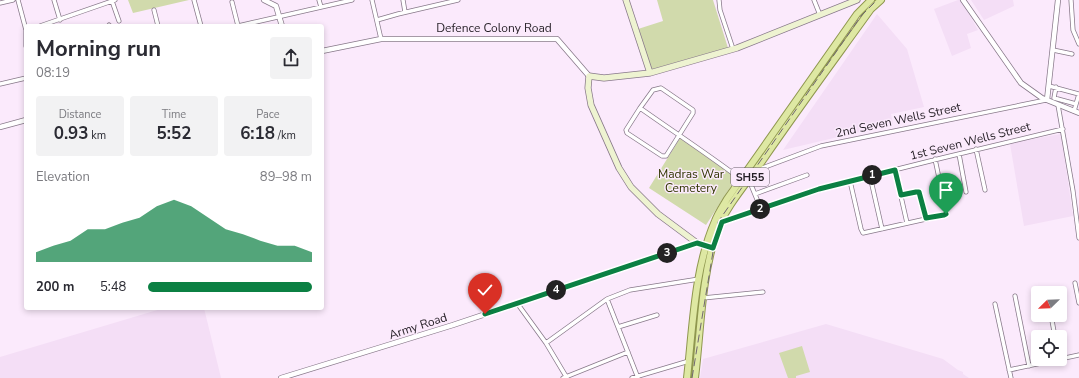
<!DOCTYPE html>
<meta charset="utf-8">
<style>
:root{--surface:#fff;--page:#f2f2f3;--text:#2b2b33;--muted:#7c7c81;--accent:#0b8043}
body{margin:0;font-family:"Nunito Sans",sans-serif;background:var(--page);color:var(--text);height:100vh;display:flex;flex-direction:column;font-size:15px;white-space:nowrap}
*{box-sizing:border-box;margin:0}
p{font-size:13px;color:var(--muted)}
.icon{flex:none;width:22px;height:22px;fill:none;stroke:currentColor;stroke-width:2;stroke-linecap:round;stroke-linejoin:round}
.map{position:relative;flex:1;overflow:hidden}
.sheet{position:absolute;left:24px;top:24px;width:300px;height:286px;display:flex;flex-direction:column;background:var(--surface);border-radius:4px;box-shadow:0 2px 6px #0003}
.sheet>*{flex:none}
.needle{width:26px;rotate:247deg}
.fabs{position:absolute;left:1031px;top:286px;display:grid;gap:8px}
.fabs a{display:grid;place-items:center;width:36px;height:36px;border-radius:4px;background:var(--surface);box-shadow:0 2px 6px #0003;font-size:20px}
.pin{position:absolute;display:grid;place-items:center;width:34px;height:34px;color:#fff;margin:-41px -17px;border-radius:50% 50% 50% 0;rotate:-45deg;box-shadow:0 0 4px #0007}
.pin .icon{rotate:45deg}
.km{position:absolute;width:20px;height:20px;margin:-10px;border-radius:50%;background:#222;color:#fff;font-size:11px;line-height:20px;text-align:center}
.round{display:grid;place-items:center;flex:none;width:42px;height:42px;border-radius:4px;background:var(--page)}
.head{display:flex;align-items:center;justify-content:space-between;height:68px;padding:0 12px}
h1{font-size:22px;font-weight:700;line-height:30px}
.figures{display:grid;grid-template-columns:repeat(3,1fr);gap:6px;height:68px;padding:4px 12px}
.figures div{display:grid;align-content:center;border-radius:4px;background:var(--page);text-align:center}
.figures b{font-size:17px;font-weight:700}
.figures small{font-size:11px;font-weight:400}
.figures p{font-size:11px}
.chart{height:112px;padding:8px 12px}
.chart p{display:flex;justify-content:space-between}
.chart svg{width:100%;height:72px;margin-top:4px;fill:var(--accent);opacity:.7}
ul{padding:0 12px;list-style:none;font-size:13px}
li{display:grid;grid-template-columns:64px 48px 1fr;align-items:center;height:30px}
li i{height:10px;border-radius:5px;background:var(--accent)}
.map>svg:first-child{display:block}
.built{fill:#f4def6}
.green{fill:#d1daac}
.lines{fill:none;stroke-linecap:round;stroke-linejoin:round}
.minor-casing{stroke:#88798a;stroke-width:5}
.tertiary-casing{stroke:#88798a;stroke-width:6}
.secondary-casing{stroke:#88798a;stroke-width:7}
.primary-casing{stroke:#8f974f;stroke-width:8}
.minor{stroke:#fff;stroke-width:3.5}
.tertiary{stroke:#fff;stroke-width:4.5}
.secondary{stroke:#eef3d1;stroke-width:5.5}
.primary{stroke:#dee8a3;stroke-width:6}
.rail{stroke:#6f6670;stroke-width:1;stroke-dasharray:8 4;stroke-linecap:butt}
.route-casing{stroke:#fff;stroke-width:8}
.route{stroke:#0b8043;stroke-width:5}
.labels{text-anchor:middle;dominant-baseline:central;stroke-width:3;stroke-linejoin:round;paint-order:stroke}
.shield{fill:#fbeafc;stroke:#645b66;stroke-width:1}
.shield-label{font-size:11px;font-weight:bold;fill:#241e25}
.street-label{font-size:12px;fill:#241e25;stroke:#fbeafc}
.park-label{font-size:12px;fill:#313602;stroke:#fbeafc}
</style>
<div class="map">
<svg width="1079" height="378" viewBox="0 0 1079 378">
<rect width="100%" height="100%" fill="#fbeafc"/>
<!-- built -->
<path class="built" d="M958,0H961L978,30L967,34L971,48L952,56L934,9Z
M971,0H1013L1014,6L984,20Z
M877,14L907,49L924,107L891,114L893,124L783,150Z
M1061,134L1073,216L1024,226L1010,144L1008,143Z
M164,308H204L221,378H0V357Z
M826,324L943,359L958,370L963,372V374L969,378H700L703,359Z"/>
<!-- green -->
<path class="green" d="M128,0H189L133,13Z
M657,0H713L728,48L651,70L638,29L663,21Z
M680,138L737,177L706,225L649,188Z
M802,346L810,372L796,376V378H788L779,353Z"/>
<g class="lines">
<defs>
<path id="minor" d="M18,0L26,30V46
M54,0L60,20
M194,0L201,26
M319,0L321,7
M372,0L381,39
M403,0L405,12
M719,0L720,10L733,49
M814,0L820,15
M1071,0L1073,30L1079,44
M112,1L119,21
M232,2L238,26
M0,3L13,0
M154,10L158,26
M377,20L398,14L458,0
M109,25L110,26
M40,26L115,0
M238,26L352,0
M1053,50L1072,54
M0,84L26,78
M1049,86L1079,94L1074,111
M1056,87L1054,98L1076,104
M1058,105L1073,191L1079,238
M640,108L653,90L661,88L693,110V113L666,156H662L627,133L626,130L640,108C674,132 709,155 742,180
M976,149L985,190
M959,154L966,192
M757,170L821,146L1046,100
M895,170L907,223
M870,176L882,229
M749,180L761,209
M850,181L861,229L863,233L944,215L946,214V211L935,159
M755,194L807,175
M901,195L916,192L919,193L926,218
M721,222L834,185L942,158L1063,129
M1075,283L1079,303
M1045,290L1046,293
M1015,296L1029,366
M703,298L763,292
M607,299L638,378
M517,303L546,343L567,378
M995,304L1011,378
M1051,315L1055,337
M618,327L657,315
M546,343L607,299L630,290L699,279
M1009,370L1079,355
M563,378L628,352
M632,378L689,361"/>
<path id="tertiary" d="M264,0L276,6L282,26
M963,0L1021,83L1042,98L1079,113
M322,51L381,39H557L589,76
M1047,100L1058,0
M0,127L26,120
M281,378L453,325L697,243"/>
<path id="secondary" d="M626,0L650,73
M710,247L697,243L658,214L631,187L619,168L591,105L588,88L589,76L604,78L650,73L737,48L857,0"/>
<path id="primary" d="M687,378C693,326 694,269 715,221C718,213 723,206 727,199L857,14L871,0
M695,378C701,329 701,278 717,231C726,206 748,182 763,160C798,109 835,59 871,9L881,0"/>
</defs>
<!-- minor casing -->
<use href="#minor" class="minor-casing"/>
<!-- tertiary casing -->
<use href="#tertiary" class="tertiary-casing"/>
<!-- secondary casing -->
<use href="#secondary" class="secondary-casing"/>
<!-- primary casing -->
<use href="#primary" class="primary-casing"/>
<!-- minor -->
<use href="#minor" class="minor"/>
<!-- tertiary -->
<use href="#tertiary" class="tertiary"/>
<!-- secondary -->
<use href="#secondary" class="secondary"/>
<!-- primary -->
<use href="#primary" class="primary"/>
<!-- rail -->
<path class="rail" d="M692,378L718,222L861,16L877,0"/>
</g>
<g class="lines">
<defs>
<path id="route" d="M485,314L697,243L713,248L722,222L819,189L895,170L901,195L916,192H919L926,218L944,215L946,214"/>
</defs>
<!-- route casing -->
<use href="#route" class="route-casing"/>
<!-- route -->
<use href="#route" class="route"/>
</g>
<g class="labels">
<!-- shield labels -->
<rect class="shield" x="731" y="168" width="38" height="18" rx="3"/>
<g class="shield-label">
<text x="750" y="177">SH55</text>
</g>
<!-- street labels -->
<g class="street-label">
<text x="494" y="28">Defence Colony Road</text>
<text transform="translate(898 120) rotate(-12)">2nd Seven Wells Street</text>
<text transform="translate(970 141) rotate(-14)">1st Seven Wells Street</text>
<text transform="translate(418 326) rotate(-18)">Army Road</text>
</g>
<!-- park labels -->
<g class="park-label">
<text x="691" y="174">Madras War<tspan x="691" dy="14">Cemetery</tspan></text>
</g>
</g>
</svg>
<div class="fabs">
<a><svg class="needle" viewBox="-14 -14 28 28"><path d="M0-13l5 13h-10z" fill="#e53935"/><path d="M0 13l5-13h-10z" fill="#7c7c81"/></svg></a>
<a><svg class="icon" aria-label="locate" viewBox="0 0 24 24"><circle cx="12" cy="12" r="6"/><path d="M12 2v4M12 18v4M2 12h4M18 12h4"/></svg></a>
</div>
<div class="pin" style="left:946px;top:214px;background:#1e9e55"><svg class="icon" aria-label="arrive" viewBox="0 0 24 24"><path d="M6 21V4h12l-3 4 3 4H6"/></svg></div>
<div class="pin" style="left:485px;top:314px;background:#d93025"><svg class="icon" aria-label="check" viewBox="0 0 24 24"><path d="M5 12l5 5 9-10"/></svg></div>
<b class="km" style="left:872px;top:175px">1</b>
<b class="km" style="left:760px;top:209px">2</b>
<b class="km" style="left:667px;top:253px">3</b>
<b class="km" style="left:556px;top:290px">4</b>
<section class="sheet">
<div class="head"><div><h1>Morning run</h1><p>08:19</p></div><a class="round"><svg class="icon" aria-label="share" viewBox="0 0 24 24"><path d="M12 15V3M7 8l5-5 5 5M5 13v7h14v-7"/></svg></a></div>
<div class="figures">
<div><p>Distance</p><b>0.93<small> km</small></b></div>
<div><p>Time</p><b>5:52</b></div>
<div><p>Pace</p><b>6:18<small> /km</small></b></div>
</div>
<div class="chart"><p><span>Elevation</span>89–98 m</p>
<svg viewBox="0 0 160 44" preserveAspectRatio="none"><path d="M0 44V38L10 34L20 31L30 24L40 24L50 20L60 17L70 10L80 6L90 10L100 17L110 24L120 27L130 31L140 34L150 34L160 38V44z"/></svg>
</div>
<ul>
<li><b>200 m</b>5:48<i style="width:100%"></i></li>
</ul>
</section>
</div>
